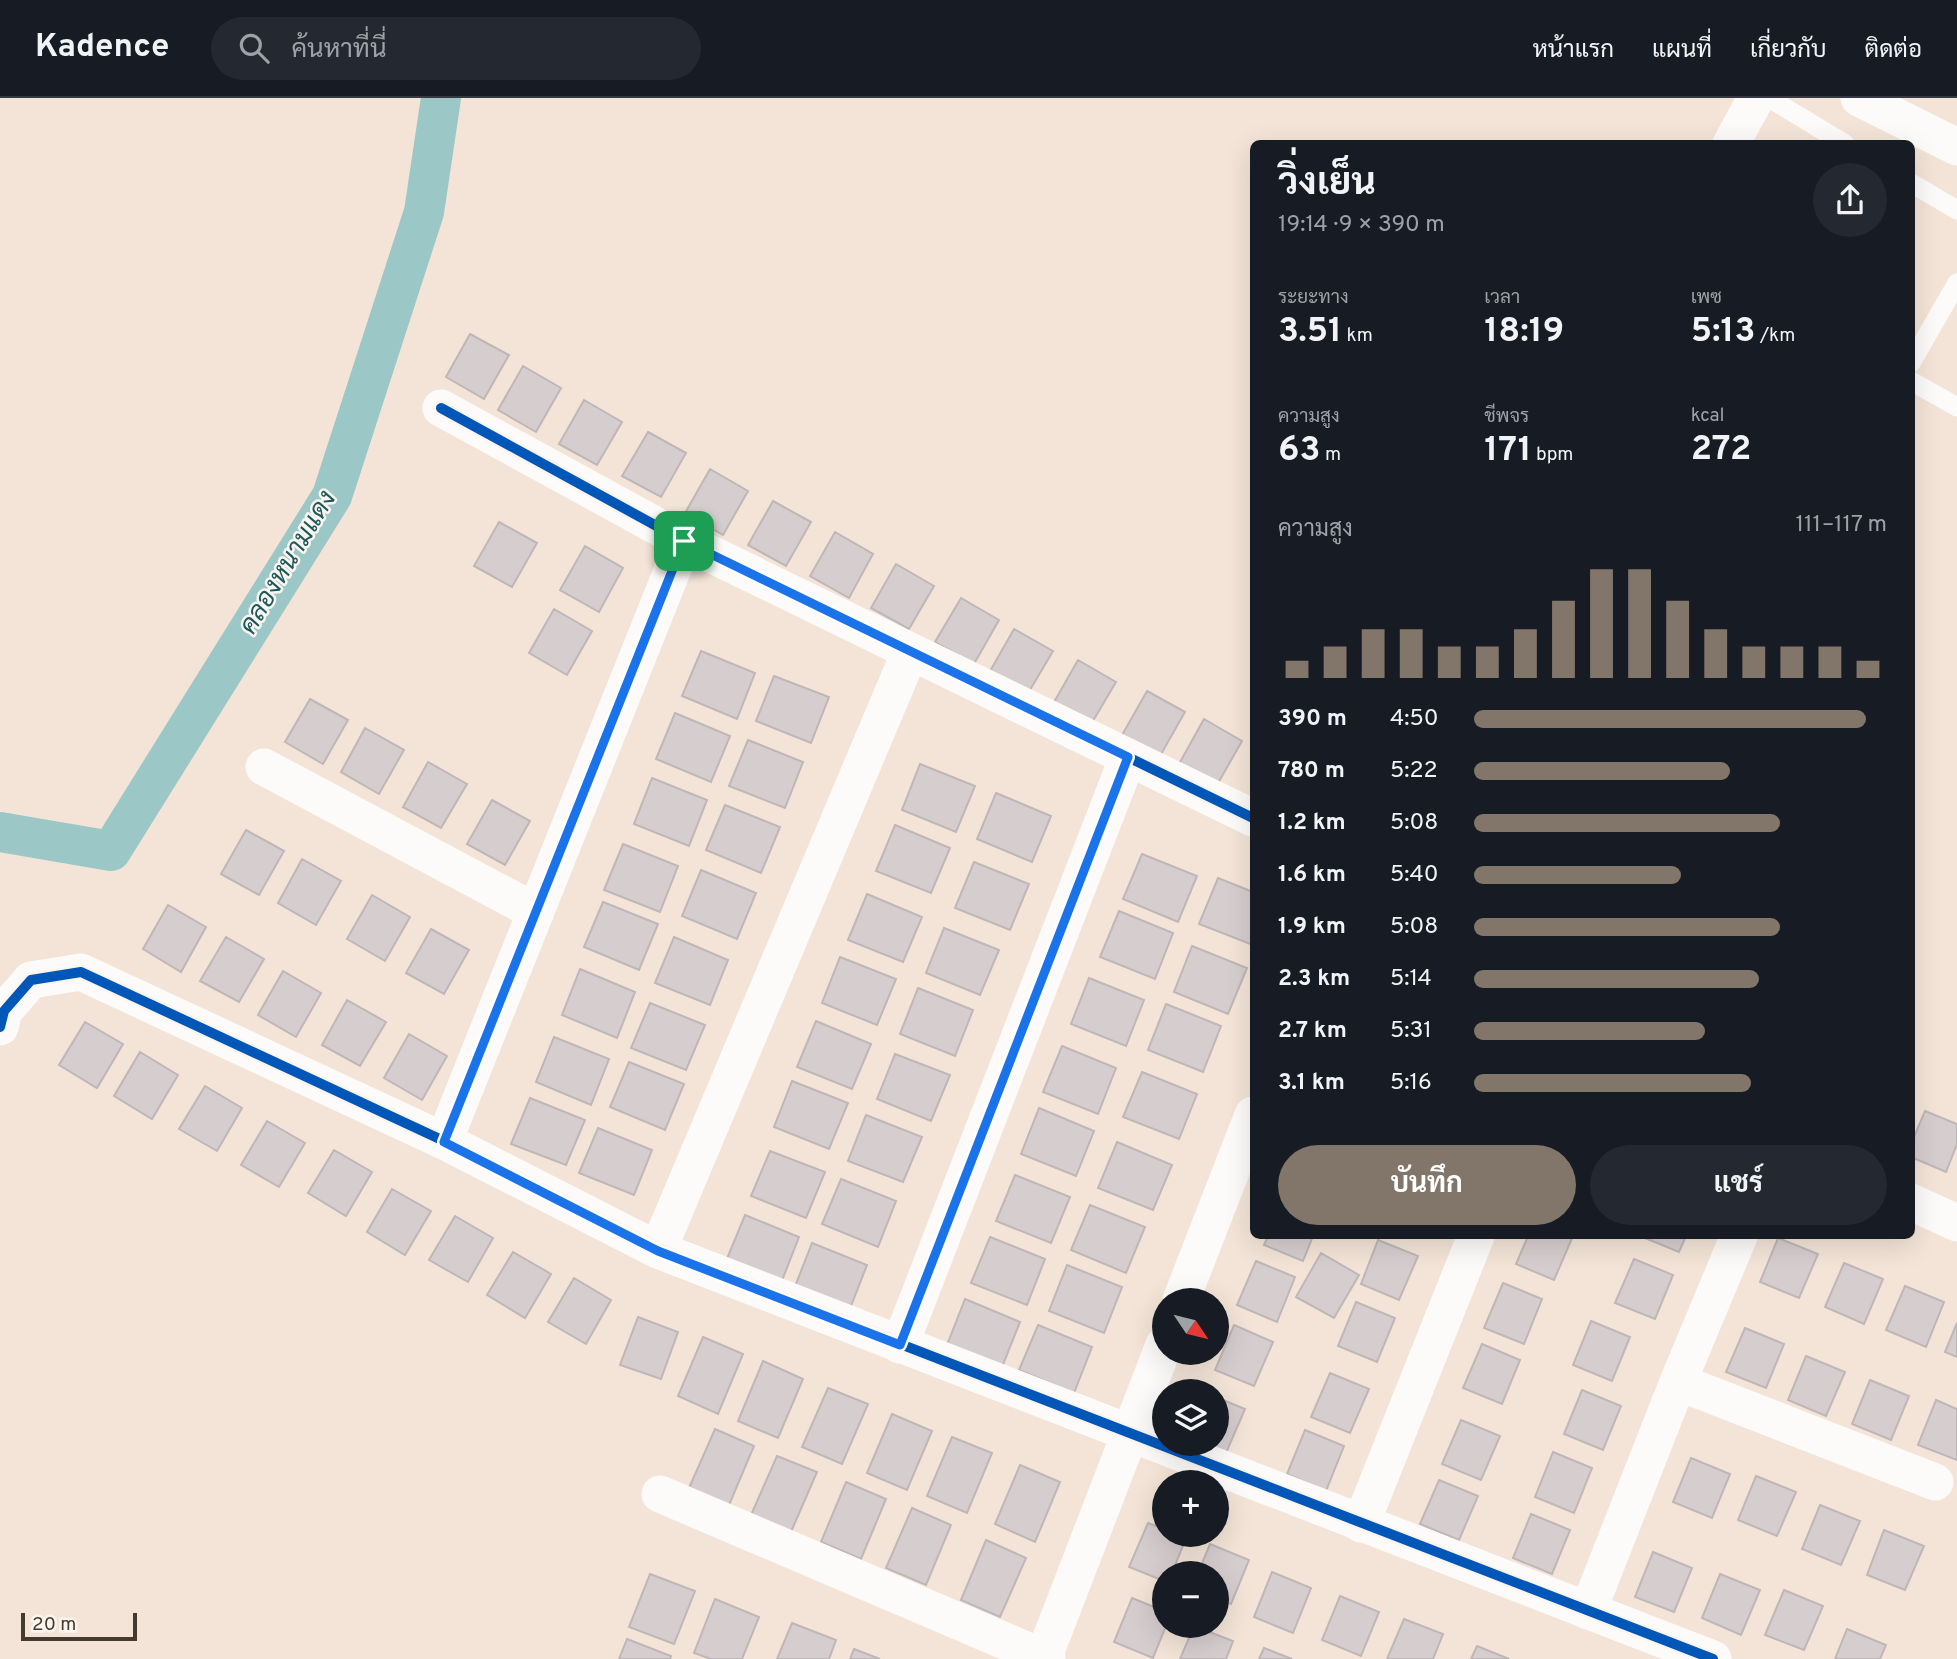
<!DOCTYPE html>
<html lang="th">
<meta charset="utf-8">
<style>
:root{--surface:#171b24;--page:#242831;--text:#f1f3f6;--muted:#9ea1a6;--line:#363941;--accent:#82766a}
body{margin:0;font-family:Overpass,Sarabun,sans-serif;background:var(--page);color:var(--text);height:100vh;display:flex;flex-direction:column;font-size:26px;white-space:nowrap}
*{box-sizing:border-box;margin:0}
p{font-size:23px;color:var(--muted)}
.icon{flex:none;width:38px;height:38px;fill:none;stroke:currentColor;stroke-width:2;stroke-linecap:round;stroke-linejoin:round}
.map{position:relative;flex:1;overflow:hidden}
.details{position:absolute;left:1250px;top:42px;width:665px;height:1099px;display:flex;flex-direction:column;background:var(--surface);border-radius:10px;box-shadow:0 7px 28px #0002}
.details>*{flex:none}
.needle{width:46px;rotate:125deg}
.controls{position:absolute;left:1152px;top:1190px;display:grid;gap:14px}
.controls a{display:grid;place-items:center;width:77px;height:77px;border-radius:50%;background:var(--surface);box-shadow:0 7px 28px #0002;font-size:35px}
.scale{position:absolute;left:21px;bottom:18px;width:116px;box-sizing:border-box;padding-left:7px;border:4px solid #453a30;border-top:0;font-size:19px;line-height:24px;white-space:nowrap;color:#453a30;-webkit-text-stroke:5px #fbf5f0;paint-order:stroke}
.pin{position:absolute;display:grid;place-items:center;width:60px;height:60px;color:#fff;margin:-30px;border-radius:14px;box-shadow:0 4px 10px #0006}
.round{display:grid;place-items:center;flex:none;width:74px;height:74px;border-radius:37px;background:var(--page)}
.headline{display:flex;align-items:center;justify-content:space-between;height:119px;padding:0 28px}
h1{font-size:38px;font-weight:700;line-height:52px}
.stats{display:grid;grid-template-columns:repeat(3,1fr);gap:10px;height:119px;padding:7px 28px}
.stats div{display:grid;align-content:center}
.stats b{font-size:35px;font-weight:700}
.stats small{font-size:19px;font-weight:400}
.stats p{font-size:19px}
.chart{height:196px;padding:14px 28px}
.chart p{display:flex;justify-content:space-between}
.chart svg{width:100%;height:126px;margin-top:7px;stroke:var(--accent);stroke-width:6}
.button{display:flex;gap:14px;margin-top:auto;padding:14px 28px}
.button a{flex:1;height:80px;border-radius:42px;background:var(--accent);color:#fff;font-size:28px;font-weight:700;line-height:80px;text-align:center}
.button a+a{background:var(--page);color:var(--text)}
ul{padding:0 28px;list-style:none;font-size:23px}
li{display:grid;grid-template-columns:112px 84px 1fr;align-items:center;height:52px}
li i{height:18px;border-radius:9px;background:var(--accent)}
header{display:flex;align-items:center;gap:42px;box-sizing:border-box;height:98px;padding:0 35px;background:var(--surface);border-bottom:2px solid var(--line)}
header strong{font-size:33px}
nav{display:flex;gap:38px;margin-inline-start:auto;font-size:24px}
.search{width:490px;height:63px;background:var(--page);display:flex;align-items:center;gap:18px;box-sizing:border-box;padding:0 24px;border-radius:38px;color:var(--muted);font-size:26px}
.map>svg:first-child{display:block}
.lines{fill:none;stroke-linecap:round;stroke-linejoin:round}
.canal{stroke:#9cc7c7;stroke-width:40}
.building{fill:#d6cdce;stroke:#bfb6b7;stroke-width:2}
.lane{stroke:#fdfbf9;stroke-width:19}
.street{stroke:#fdfbf9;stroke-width:37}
.cycleway-casing{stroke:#fbf5f0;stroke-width:15}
.cycleway{stroke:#0057b8;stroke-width:10}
.route-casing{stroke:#fff;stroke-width:14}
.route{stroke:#1a73e8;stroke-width:9}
.labels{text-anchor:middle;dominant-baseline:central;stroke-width:5;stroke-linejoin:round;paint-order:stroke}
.water-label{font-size:26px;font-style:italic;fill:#1d585c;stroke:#fbf5f0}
</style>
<header>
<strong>Kadence</strong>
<div class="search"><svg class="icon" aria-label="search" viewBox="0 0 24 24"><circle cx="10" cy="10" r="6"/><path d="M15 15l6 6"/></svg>ค้นหาที่นี่</div>
<nav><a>หน้าแรก</a><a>แผนที่</a><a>เกี่ยวกับ</a><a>ติดต่อ</a></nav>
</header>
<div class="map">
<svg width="1957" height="1561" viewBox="0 0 1957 1561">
<rect width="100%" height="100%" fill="#f3e4d7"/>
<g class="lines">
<!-- canal -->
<path class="canal" d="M0,734L111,753L332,398L424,114L441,0"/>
</g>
<!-- building -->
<path class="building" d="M470,236L509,257L484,301L446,279Z
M523,268L561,290L536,334L498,312Z
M584,302L622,324L597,367L559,346Z
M648,334L686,355L661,399L622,378Z
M710,371L748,393L723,437L685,415Z
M773,403L811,424L786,468L748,447Z
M499,424L537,445L512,489L474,468Z
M835,434L873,456L849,500L810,478Z
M585,448L623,470L599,514L560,492Z
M896,466L934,488L909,531L871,510Z
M961,500L999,522L974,566L935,544Z
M554,511L592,533L567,577L529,555Z
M1014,531L1053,553L1027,597L989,575Z
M701,553L755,575L737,621L682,598Z
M1078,562L1116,584L1090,628L1053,606Z
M774,578L829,599L811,645L756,623Z
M1147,593L1185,614L1160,658L1122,637Z
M310,601L348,622L323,666L285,644Z
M675,615L730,638L711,684L656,661Z
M1204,621L1242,643L1217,687L1179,666Z
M365,630L404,652L379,696L341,674Z
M748,642L803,664L785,710L729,688Z
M428,664L467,686L441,730L403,709Z
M920,666L975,688L956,734L902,712Z
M652,680L707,702L689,748L634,726Z
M996,695L1051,718L1032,764L977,741Z
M492,702L530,723L505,767L467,746Z
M725,707L780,729L761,775L706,752Z
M895,727L950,750L931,795L876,773Z
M246,732L284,753L259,797L221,776Z
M623,746L678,768L660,814L604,792Z
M1142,756L1197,778L1178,824L1123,801Z
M302,761L341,783L316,827L278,805Z
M974,764L1029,786L1010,832L955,810Z
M701,772L756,795L737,841L682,818Z
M1218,780L1253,794V847L1199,826Z
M867,796L922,819L903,864L848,842Z
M372,797L410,819L385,863L347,841Z
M603,804L658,826L639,872L584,849Z
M168,807L206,829L181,874L143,851Z
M1119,813L1173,835L1155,881L1100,859Z
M944,830L999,852L980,897L926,875Z
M431,831L469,852L444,896L406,875Z
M226,839L264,861L239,904L200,883Z
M674,839L728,862L710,907L655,885Z
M1192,848L1247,870L1228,916L1174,894Z
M840,859L896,881L877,927L822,905Z
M580,871L635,894L617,940L562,917Z
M283,873L321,895L296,939L258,917Z
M1089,880L1144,902L1126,948L1071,926Z
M918,890L973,912L955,958L900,936Z
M347,902L386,924L360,968L322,947Z
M650,905L705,927L686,972L631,950Z
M1166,906L1221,928L1203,974L1148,952Z
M816,923L871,946L852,991L797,969Z
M85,924L123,946L97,990L59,967Z
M409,936L447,958L422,1002L384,980Z
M554,939L609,961L591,1007L536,984Z
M1062,948L1116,970L1098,1016L1043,994Z
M140,954L178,977L152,1021L114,998Z
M895,956L950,977L931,1023L877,1001Z
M629,964L684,986L665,1032L610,1009Z
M1142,974L1197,996L1179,1041L1123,1019Z
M792,983L848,1005L829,1051L774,1029Z
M205,988L242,1010L217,1053L179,1031Z
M530,1000L585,1022L566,1067L511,1046Z
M1039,1010L1094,1033L1076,1078L1021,1056Z
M1925,1013L1957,1026V1046L1946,1074L1911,1059V1046Z
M866,1017L922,1039L903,1084L848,1063Z
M267,1023L305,1045L279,1089L241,1067Z
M598,1030L652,1052L634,1097L579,1075Z
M1117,1044L1172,1067L1153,1112L1098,1090Z
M334,1052L372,1074L346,1118L308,1095Z
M770,1053L825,1074L806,1120L751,1098Z
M1015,1077L1070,1099L1051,1145L996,1123Z
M841,1081L896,1103L878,1149L822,1126Z
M392,1091L431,1113L405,1157L367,1134Z
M1090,1107L1145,1129L1126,1175L1071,1152Z
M745,1117L799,1139L781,1185L726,1163Z
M455,1118L493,1140L468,1184L429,1162Z
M1268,1138H1313L1303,1163L1264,1147Z
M1528,1138H1573L1554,1182L1516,1166Z
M1640,1138H1686L1679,1154Z
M990,1139L1045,1161L1027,1207L971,1185Z
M1778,1140L1818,1156L1799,1200L1760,1184Z
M1378,1142L1418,1158L1399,1202L1361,1186Z
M812,1145L867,1167L849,1213L794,1191Z
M513,1154L551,1176L525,1220L487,1197Z
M1321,1155L1359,1177L1334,1220L1296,1199Z
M1634,1161L1673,1177L1655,1221L1615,1205Z
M1256,1163L1295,1179L1277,1224L1237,1207Z
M1844,1165L1883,1181L1864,1226L1825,1209Z
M1067,1167L1122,1189L1104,1235L1049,1213Z
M574,1180L611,1202L586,1246L548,1224Z
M1503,1185L1542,1201L1524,1246L1484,1230Z
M1905,1188L1944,1204L1926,1249L1886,1232Z
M965,1201L1020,1224L1002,1269L947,1247Z
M1356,1204L1395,1220L1377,1264L1338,1248Z
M638,1219L678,1234L661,1281L620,1267Z
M1591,1223L1630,1239L1612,1283L1573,1267Z
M1957,1225V1259L1945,1254Z
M1038,1227L1092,1249L1074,1295L1019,1272Z
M1234,1227L1273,1244L1254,1288L1215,1272Z
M1745,1230L1784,1246L1766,1290L1726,1274Z
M703,1239L743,1256L718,1316L678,1298Z
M1482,1246L1520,1262L1502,1306L1463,1290Z
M1806,1258L1845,1274L1826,1318L1788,1302Z
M763,1263L803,1281L778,1340L738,1323Z
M1330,1275L1369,1291L1350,1335L1311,1319Z
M1870,1282L1909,1298L1891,1342L1852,1326Z
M828,1290L868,1306L842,1366L802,1349Z
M1582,1292L1621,1308L1603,1352L1564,1336Z
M1216,1299L1245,1311L1226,1355L1204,1346H1216Z
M1936,1302L1957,1311V1362L1918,1347Z
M892,1316L932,1333L907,1392L867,1375Z
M1461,1322L1500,1338L1481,1382L1442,1366Z
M715,1331L754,1348L729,1407L689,1390Z
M1305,1332L1344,1348L1326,1393L1287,1376Z
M952,1339L992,1355L967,1415L927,1398Z
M1553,1354L1592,1370L1574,1415L1535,1399Z
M777,1358L817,1374L791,1434L751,1417Z
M1691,1360L1730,1376L1712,1420L1673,1404Z
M1020,1367L1060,1384L1035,1444L995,1426Z
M1756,1378L1796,1394L1777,1438L1738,1422Z
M1439,1382L1478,1398L1459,1442L1420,1426Z
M846,1384L886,1401L861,1461L821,1444Z
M1820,1407L1860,1423L1841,1467L1802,1451Z
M912,1410L951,1427L926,1487L886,1470Z
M1531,1416L1570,1432L1552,1476L1513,1460Z
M1148,1425L1164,1431V1437H1177L1186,1440L1172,1475H1164V1483L1129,1469Z
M1884,1432L1924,1448L1905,1492L1867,1477Z
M986,1442L1026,1460L1000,1519L961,1502Z
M1210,1446L1249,1462L1231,1506L1216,1501V1475H1198Z
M1653,1454L1692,1470L1674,1514L1635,1499Z
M1272,1474L1311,1490L1293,1535L1254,1519Z
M650,1476L695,1493L674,1546L629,1529Z
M1720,1476L1760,1492L1741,1537L1702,1520Z
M1784,1492L1823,1508L1804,1552L1765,1537Z
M1340,1498L1379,1514L1361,1558L1322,1542Z
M1132,1500L1164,1513V1528H1166L1153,1560L1114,1544Z
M715,1501L759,1519L742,1561H711L694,1555Z
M1404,1521L1443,1536L1433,1561H1387Z
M792,1525L836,1542L829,1561H777Z
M1194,1528L1233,1543L1226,1561H1180Z
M1847,1531L1886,1547L1880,1561H1835Z
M627,1541L671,1558L670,1561H619Z
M1477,1548L1509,1561H1471Z
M1264,1550L1292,1561H1259Z
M854,1551L880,1561H850Z"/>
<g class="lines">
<!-- lane -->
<path class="lane" d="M1769,0L1845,46
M1911,85L1957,112
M1911,265L1957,185
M1911,283L1957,309"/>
<!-- street -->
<path class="street" d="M1859,0L1957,49
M1731,46L1756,0
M441,310L684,443L1253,720
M264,669L536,814
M0,929L4,913L31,882L81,874L444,1043L658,1152L1713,1561
M444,1043L684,443
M1911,1104L1957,1125
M658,1152L910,554
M1181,1202L1253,1017
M900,1247L1128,659
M1678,1284L1935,1384
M660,1396L1047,1561
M1361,1426L1476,1138
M1588,1513L1678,1284L1739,1138
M1043,1561L1164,1247"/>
<defs>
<path id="cycleway" d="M441,310L684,443L1253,720
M0,929L4,913L31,882L81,874L444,1043L658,1152L1713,1561"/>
</defs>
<!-- cycleway casing -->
<use href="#cycleway" class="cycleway-casing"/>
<!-- cycleway -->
<use href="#cycleway" class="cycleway"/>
</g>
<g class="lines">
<defs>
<path id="route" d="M684,443L1128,659L900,1247L658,1153L444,1044Z"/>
</defs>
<!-- route casing -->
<use href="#route" class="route-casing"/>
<!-- route -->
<use href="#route" class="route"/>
</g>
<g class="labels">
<!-- water labels -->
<g class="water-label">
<text transform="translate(289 465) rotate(-59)">คลองหนามแดง</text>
</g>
</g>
</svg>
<div class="controls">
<a><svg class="needle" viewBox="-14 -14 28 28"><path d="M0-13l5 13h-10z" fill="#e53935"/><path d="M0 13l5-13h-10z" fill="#9ea1a6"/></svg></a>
<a><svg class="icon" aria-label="layers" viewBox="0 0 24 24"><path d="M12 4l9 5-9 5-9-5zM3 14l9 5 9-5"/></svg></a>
<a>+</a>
<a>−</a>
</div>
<div class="scale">20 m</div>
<div class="pin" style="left:684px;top:443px;background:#1e9e55"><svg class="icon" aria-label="arrive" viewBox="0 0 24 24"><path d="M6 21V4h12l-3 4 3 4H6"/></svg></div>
<section class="details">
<div class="headline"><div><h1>วิ่งเย็น</h1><p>19:14 · 9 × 390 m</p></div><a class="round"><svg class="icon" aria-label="share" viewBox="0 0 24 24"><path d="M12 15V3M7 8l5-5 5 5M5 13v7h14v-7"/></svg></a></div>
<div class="stats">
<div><p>ระยะทาง</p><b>3.51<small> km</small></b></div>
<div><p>เวลา</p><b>18:19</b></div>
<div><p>เพซ</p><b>5:13<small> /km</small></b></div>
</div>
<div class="stats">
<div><p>ความสูง</p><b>63<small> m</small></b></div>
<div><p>ชีพจร</p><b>171<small> bpm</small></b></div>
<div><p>kcal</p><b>272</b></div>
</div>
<div class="chart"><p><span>ความสูง</span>111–117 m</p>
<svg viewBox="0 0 160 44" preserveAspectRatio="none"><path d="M5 44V38M15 44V33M25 44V27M35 44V27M45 44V33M55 44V33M65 44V27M75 44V17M85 44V6M95 44V6M105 44V17M115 44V27M125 44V33M135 44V33M145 44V33M155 44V38"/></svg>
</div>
<ul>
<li><b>390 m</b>4:50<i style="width:95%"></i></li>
<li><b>780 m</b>5:22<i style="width:62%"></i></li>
<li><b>1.2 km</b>5:08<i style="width:74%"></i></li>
<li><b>1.6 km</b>5:40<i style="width:50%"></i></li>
<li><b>1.9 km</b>5:08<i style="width:74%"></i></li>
<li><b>2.3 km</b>5:14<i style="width:69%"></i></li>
<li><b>2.7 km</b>5:31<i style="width:56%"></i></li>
<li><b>3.1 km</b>5:16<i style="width:67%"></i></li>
</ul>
<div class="button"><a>บันทึก</a><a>แชร์</a></div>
</section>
</div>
